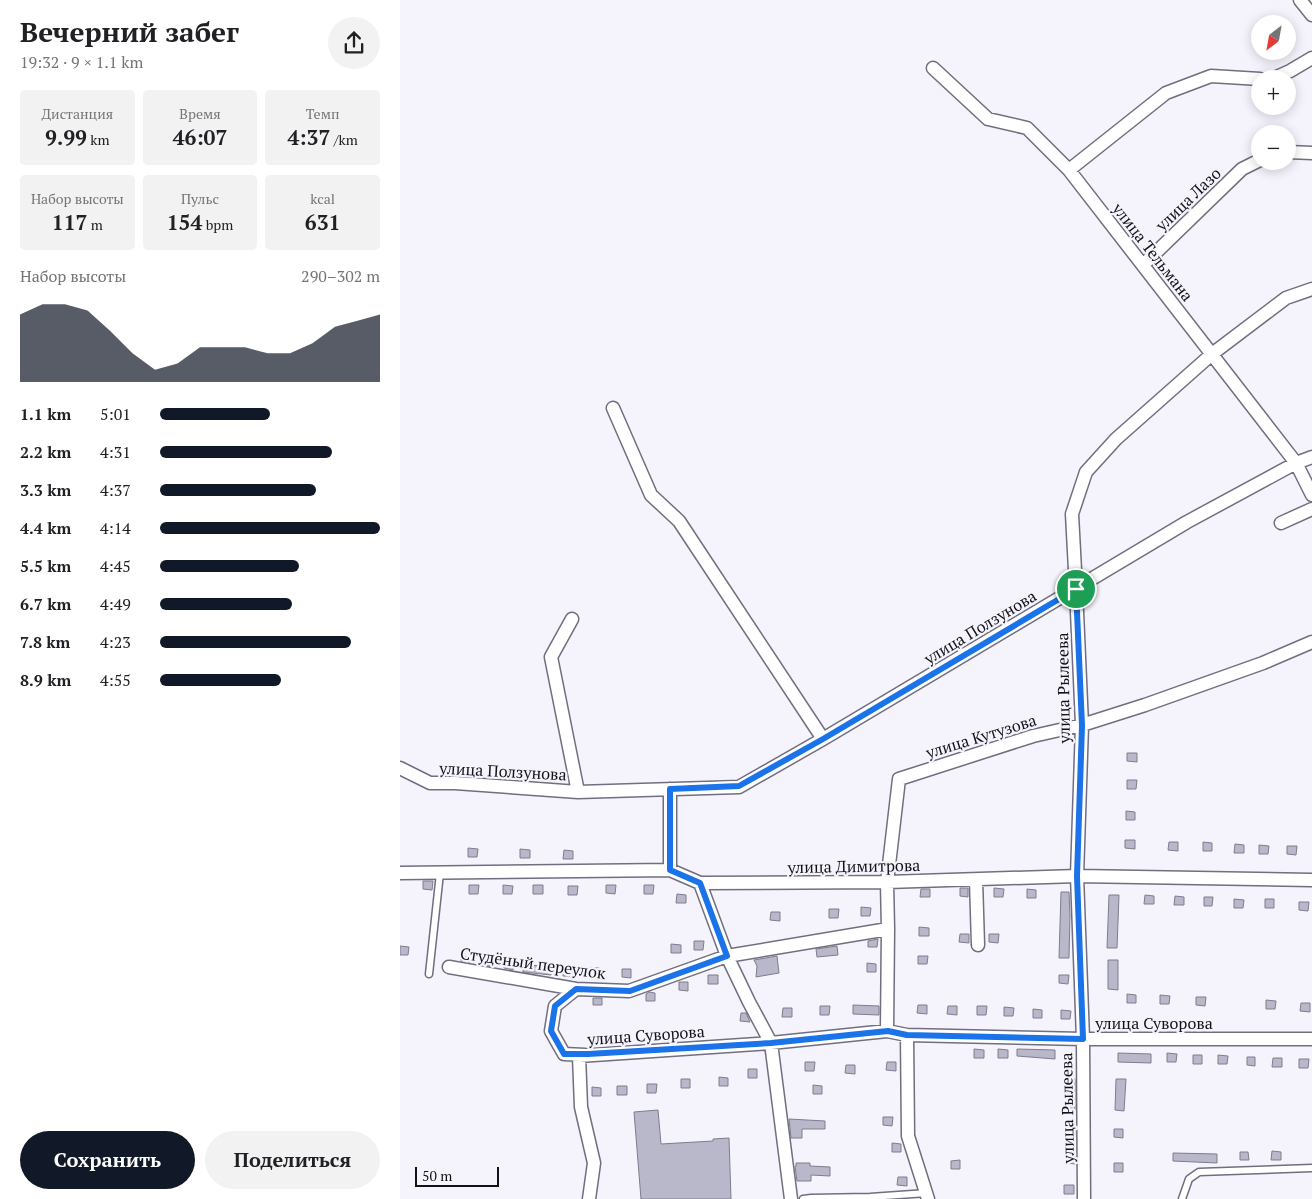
<!DOCTYPE html>
<html lang="ru">
<meta charset="utf-8">
<style>
:root{--surface:#fff;--page:#f2f2f2;--text:#202124;--muted:#757577;--accent:#111827}
body{margin:0;font-family:"PT Serif",serif;background:var(--page);color:var(--text);height:100vh;display:flex;flex-direction:column;font-size:19px;white-space:nowrap}
*{box-sizing:border-box;margin:0}
p{font-size:16px;color:var(--muted)}
.icon{flex:none;width:28px;height:28px;fill:none;stroke:currentColor;stroke-width:2;stroke-linecap:round;stroke-linejoin:round}
.map{position:relative;flex:1;overflow:hidden}
.drawer{display:flex;flex-direction:column;background:var(--surface);width:400px}
.drawer>*{flex:none}
.needle{width:32px;rotate:211deg}
.buttons{position:absolute;left:851px;top:15px;display:grid;gap:10px}
.buttons a{display:grid;place-items:center;width:45px;height:45px;border-radius:50%;background:var(--surface);box-shadow:0 2px 12px #0003;font-size:25px}
.scale{position:absolute;left:15px;bottom:12px;width:84px;box-sizing:border-box;padding-left:5px;border:2px solid #131219;border-top:0;font-size:14px;line-height:18px;white-space:nowrap;color:#131219;-webkit-text-stroke:4px #f5f4fc;paint-order:stroke}
.pin{position:absolute;display:grid;place-items:center;width:42px;height:42px;color:#fff;margin:-21px;border:2px solid #fff;border-radius:50%;box-shadow:0 1px 5px #0007}
.round{display:grid;place-items:center;flex:none;width:52px;height:52px;border-radius:26px;background:var(--page)}
.head{display:flex;align-items:center;justify-content:space-between;height:85px;padding:0 20px}
h1{font-size:28px;font-weight:800;line-height:38px}
.metrics{display:grid;grid-template-columns:repeat(3,1fr);gap:8px;height:85px;padding:5px 20px}
.metrics div{display:grid;align-content:center;border-radius:5px;background:var(--page);text-align:center}
.metrics b{font-size:21px;font-weight:800}
.metrics small{font-size:14px;font-weight:400}
.metrics p{font-size:14px}
.chart{height:140px;padding:10px 20px}
.chart p{display:flex;justify-content:space-between}
.chart svg{width:100%;height:90px;margin-top:5px;fill:var(--accent);opacity:.7}
.button{display:flex;gap:10px;margin-top:auto;padding:10px 20px}
.button a{flex:1;height:58px;border-radius:30px;background:var(--accent);color:#fff;font-size:20px;font-weight:800;line-height:58px;text-align:center}
.button a+a{background:var(--page);color:var(--text)}
ul{padding:0 20px;list-style:none;font-size:16px}
li{display:grid;grid-template-columns:80px 60px 1fr;align-items:center;height:38px}
li i{height:12px;border-radius:6px;background:var(--accent)}
main{display:flex;flex:1;min-height:0}
.map>svg:first-child{display:block}
.building{fill:#b9b8ca;stroke:#7e7c8d}
.lines{fill:none;stroke-linecap:round;stroke-linejoin:round}
.lane-casing{stroke:#706e7f;stroke-width:9}
.street-casing{stroke:#706e7f;stroke-width:15}
.lane{stroke:#fff;stroke-width:6}
.street{stroke:#fff;stroke-width:12}
.route-casing{stroke:#fff;stroke-width:10}
.route{stroke:#1a73e8;stroke-width:6}
.labels{text-anchor:middle;dominant-baseline:central;stroke-width:4.5;stroke-linejoin:round;paint-order:stroke}
.street-label{font-size:16px;fill:#131219;stroke:#f5f4fc}
</style>
<main>
<section class="drawer">
<div class="head"><div><h1>Вечерний забег</h1><p>19:32 · 9 × 1.1 km</p></div><a class="round"><svg class="icon" aria-label="share" viewBox="0 0 24 24"><path d="M12 15V3M7 8l5-5 5 5M5 13v7h14v-7"/></svg></a></div>
<div class="metrics">
<div><p>Дистанция</p><b>9.99<small> km</small></b></div>
<div><p>Время</p><b>46:07</b></div>
<div><p>Темп</p><b>4:37<small> /km</small></b></div>
</div>
<div class="metrics">
<div><p>Набор высоты</p><b>117<small> m</small></b></div>
<div><p>Пульс</p><b>154<small> bpm</small></b></div>
<div><p>kcal</p><b>631</b></div>
</div>
<div class="chart"><p><span>Набор высоты</span>290–302 m</p>
<svg viewBox="0 0 160 44" preserveAspectRatio="none"><path d="M0 44V11L10 6L20 6L30 9L40 19L50 30L60 38L70 35L80 27L90 27L100 27L110 30L120 30L130 25L140 17L150 14L160 11V44z"/></svg>
</div>
<ul>
<li><b>1.1 km</b>5:01<i style="width:50%"></i></li>
<li><b>2.2 km</b>4:31<i style="width:78%"></i></li>
<li><b>3.3 km</b>4:37<i style="width:71%"></i></li>
<li><b>4.4 km</b>4:14<i style="width:100%"></i></li>
<li><b>5.5 km</b>4:45<i style="width:63%"></i></li>
<li><b>6.7 km</b>4:49<i style="width:60%"></i></li>
<li><b>7.8 km</b>4:23<i style="width:87%"></i></li>
<li><b>8.9 km</b>4:55<i style="width:55%"></i></li>
</ul>
<div class="button"><a>Сохранить</a><a>Поделиться</a></div>
</section>
<div class="map">
<svg width="912" height="1199" viewBox="0 0 912 1199">
<rect width="100%" height="100%" fill="#f5f4fc"/>
<!-- building -->
<path class="building" d="M727,753H737V762L727,761Z
M727,780H737L736,789H727Z
M726,811L735,812V820H726Z
M725,840H735V849L725,848Z
M769,842H778V851L768,850Z
M803,842L812,843V851H803Z
M835,844L844,845V853H834Z
M859,845L869,846L868,854H859Z
M887,846H897L896,855L887,854Z
M68,848L78,849L77,857H68Z
M120,849L130,850V858H120Z
M164,850L173,851V859H163Z
M446,863H455V872L446,871Z
M393,864H402V873L393,872Z
M23,881H33L32,890L23,889Z
M69,885H79L78,894H69Z
M103,885L113,886L112,894H103Z
M133,885H143V894H133Z
M206,885H216L215,894L206,893Z
M244,885H254L253,894H244Z
M168,886H178L177,895H168Z
M560,888H568V897L560,896Z
M594,888L604,889L603,897H594Z
M521,889H530V897H520Z
M627,889L636,890V898H627Z
M661,892H669L670,915L669,958H659Z
M277,894L286,895V903H276Z
M709,895H719L717,948H707Z
M745,895L754,896V904H744Z
M775,896L784,897V905H774Z
M804,897H813L812,906H804Z
M834,899L844,900L843,908H834Z
M865,899H874V908H865Z
M899,902H909L908,911L899,910Z
M461,907L471,908L470,916H461Z
M429,909H439L438,918H429Z
M371,912H380V921L370,920Z
M519,927L529,928V936H519Z
M560,934H569V943L559,942Z
M589,934H599L598,943L589,942Z
M478,939L477,947H468V941Z
M294,941H304L303,950H294Z
M271,944L281,945V953H271Z
M0,946L9,947L8,955H0Z
M437,946L438,955L417,957L416,949Z
M61,956L70,957V962L61,961Z
M377,956L379,973L356,977L357,966L354,960Z
M518,956H528L527,964H518Z
M81,959L91,960L90,966L81,964Z
M708,960H718V990L708,989Z
M104,962L114,963L113,970L104,968Z
M467,963L476,964V972H467Z
M123,965L152,966L151,975L123,972Z
M163,967H173L172,976H163Z
M190,968H199V977L189,976Z
M222,969H231V978L222,977Z
M308,975H318V984H308Z
M659,975H669L668,984L659,983Z
M279,982H288V991L279,990Z
M249,992L255,993V1001H246V994Z
M727,994L736,995V1003H727Z
M760,995L770,996L769,1004H760Z
M796,997H806L805,1006L796,1005Z
M193,998H202V1005H193Z
M866,1000L876,1001L875,1009H866Z
M901,1003H910V1012L900,1011Z
M453,1005L479,1006V1015L453,1014Z
M518,1005H527V1014L517,1013Z
M420,1006H430L429,1015H420Z
M548,1006H557V1015L547,1014Z
M577,1006H587L586,1015H577Z
M604,1007L614,1008L613,1016H604Z
M383,1008H392V1017H382Z
M633,1009L642,1010V1018H633Z
M661,1010L671,1011L670,1019H661Z
M341,1013H346L350,1022L340,1021Z
M574,1049L584,1050V1058H574Z
M598,1049L608,1050V1058H598Z
M617,1049L655,1050V1059L617,1056Z
M718,1053L751,1054V1063L718,1062Z
M767,1053L777,1054L776,1062H767Z
M793,1055H802V1064H793Z
M818,1055L828,1056L827,1064H818Z
M847,1057H855V1066L847,1065Z
M873,1058H882V1067H872Z
M899,1059H909L908,1068H899Z
M405,1062H415L414,1071H405Z
M487,1062H496V1071L486,1070Z
M446,1065H455V1074L445,1073Z
M348,1069H357V1078H348Z
M319,1077L328,1078V1086H319Z
M668,1078L675,1079V1110H667Z
M281,1079H290V1088H281Z
M716,1079H726L724,1111L715,1110Z
M247,1084H257L256,1093H247Z
M413,1085L422,1086V1094H413Z
M217,1086H227V1095H217Z
M192,1087L201,1088V1096H192Z
M258,1110L261,1144L313,1141V1139L329,1138L331,1199H241L234,1112Z
M483,1117H493L492,1126L483,1125Z
M389,1119L425,1121V1129H402V1138H391Z
M666,1128H675V1137H665Z
M714,1129H723V1138L714,1137Z
M492,1143L501,1144V1152H492Z
M872,1151L881,1152V1160H871Z
M840,1152H848L849,1160H840Z
M773,1153L817,1154V1163L773,1161Z
M666,1155H676L675,1164L666,1163Z
M560,1160V1169H551V1161Z
M396,1163H410V1166L430,1167V1176L411,1175V1181H397L395,1166H396Z
M714,1163H723V1172H714Z
M498,1177H507V1186L497,1185Z
M664,1185H674V1194H664Z"/>
<g class="lines">
<defs>
<path id="lane" d="M29,974L40,873
M403,1199L411,1198L470,1197L527,1193
M782,1199L789,1179L799,1172L912,1168"/>
<path id="street" d="M900,0L912,15
M533,68L588,119L627,128L669,170L896,463L912,495
M872,79L890,71L912,58
M888,152L912,153
M669,170L766,93L811,76L860,79
M743,265L842,169L860,160
M213,408L251,495L279,521L423,739
M881,523L912,509
M172,619L151,657L178,792
M0,768L30,783H55L178,792L339,787L423,739L787,522L896,463L912,457
M270,870V789
M0,873L270,870L300,883L487,882L677,876L912,880
M576,880L578,945
M300,883L327,956L488,929
M49,967L176,989L229,991L327,956L349,1002L371,1043L391,1199
M176,989L155,1006L151,1031L164,1054L185,1055
M487,1031L488,929L487,882L499,779L633,736L682,725L745,705L863,663L912,642
M507,1035L508,1136L528,1199
M189,1199L194,1163L181,1107L179,1056L371,1043L487,1031L507,1035L683,1039H912
M684,1199L683,1039L677,876L682,725L676,589L672,514L686,472L716,439L812,354L886,298L912,289"/>
</defs>
<!-- lane casing -->
<use href="#lane" class="lane-casing"/>
<!-- street casing -->
<use href="#street" class="street-casing"/>
<!-- lane -->
<use href="#lane" class="lane"/>
<!-- street -->
<use href="#street" class="street"/>
</g>
<g class="lines">
<defs>
<path id="route" d="M676,589L682,726L677,876L683,1039L507,1035L488,1031L371,1043L188,1054H164L151,1031L155,1006L176,989L230,991L327,956L300,883L270,870V789L339,786L423,739Z"/>
</defs>
<!-- route casing -->
<use href="#route" class="route-casing"/>
<!-- route -->
<use href="#route" class="route"/>
</g>
<g class="labels">
<!-- street labels -->
<g class="street-label">
<text transform="translate(788 199) rotate(-44)">улица Лазо</text>
<text transform="translate(753 252) rotate(52)">улица Тельмана</text>
<text transform="translate(580 627) rotate(-31)">улица Ползунова</text>
<text transform="translate(663 688) rotate(-91)">улица Рылеева</text>
<text transform="translate(581 736) rotate(-17)">улица Кутузова</text>
<text transform="translate(103 771) rotate(3)">улица Ползунова</text>
<text transform="translate(454 866) rotate(-1)">улица Димитрова</text>
<text transform="translate(133 963) rotate(8)">Студёный переулок</text>
<text x="754" y="1023">улица Суворова</text>
<text transform="translate(246 1035) rotate(-4)">улица Суворова</text>
<text transform="translate(667 1108) rotate(-91)">улица Рылеева</text>
</g>
</g>
</svg>
<div class="buttons">
<a><svg class="needle" viewBox="-14 -14 28 28"><path d="M0-13l5 13h-10z" fill="#e53935"/><path d="M0 13l5-13h-10z" fill="#757577"/></svg></a>
<a>+</a>
<a>−</a>
</div>
<div class="scale">50 m</div>
<div class="pin" style="left:676px;top:589px;background:#1e9e55"><svg class="icon" aria-label="arrive" viewBox="0 0 24 24"><path d="M6 21V4h12l-3 4 3 4H6"/></svg></div>
</div>
</main>
